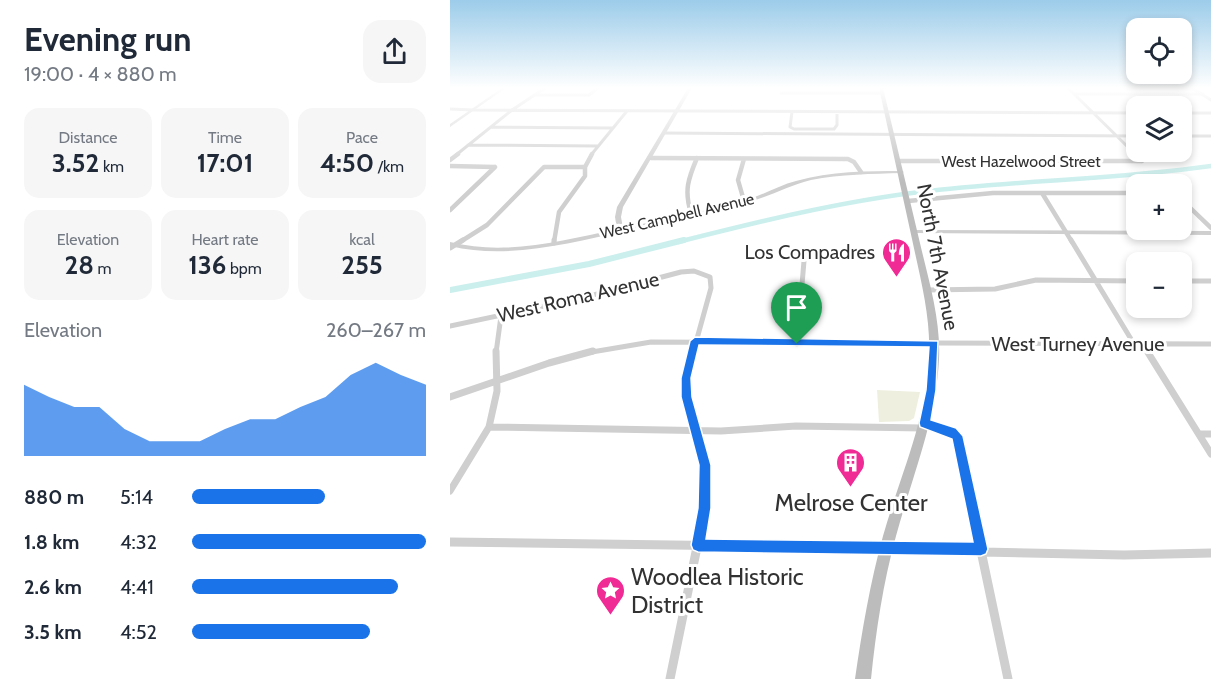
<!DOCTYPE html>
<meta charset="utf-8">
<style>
:root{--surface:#fff;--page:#f6f6f7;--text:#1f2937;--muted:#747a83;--accent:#1a73e8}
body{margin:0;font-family:Cabin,sans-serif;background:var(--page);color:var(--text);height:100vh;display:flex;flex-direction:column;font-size:22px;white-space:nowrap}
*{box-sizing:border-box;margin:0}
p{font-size:20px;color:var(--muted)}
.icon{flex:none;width:33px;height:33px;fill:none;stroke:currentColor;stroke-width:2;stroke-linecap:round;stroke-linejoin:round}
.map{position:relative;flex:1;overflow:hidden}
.side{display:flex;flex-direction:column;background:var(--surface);width:450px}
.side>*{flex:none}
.tools{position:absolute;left:676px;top:18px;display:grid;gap:12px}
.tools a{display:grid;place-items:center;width:66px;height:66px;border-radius:12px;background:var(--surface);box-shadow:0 3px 9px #0003;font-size:30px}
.pin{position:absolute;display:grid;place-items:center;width:51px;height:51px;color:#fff;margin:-62px -26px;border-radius:50% 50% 50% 0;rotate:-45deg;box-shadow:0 0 6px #0007}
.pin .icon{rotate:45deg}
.round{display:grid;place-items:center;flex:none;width:63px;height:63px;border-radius:18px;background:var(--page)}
.headline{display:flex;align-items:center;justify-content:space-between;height:102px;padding:0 24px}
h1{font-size:33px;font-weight:700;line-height:45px}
.stats{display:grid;grid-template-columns:repeat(3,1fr);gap:9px;height:102px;padding:6px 24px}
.stats div{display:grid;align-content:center;border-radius:15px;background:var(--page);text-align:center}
.stats b{font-size:26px;font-weight:700}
.stats small{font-size:16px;font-weight:400}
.stats p{font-size:16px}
.chart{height:168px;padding:12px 24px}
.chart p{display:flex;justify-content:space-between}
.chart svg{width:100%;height:108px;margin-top:6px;fill:var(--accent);opacity:.7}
ul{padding:0 24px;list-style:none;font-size:20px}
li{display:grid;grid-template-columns:96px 72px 1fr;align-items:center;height:45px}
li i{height:15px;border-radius:8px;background:var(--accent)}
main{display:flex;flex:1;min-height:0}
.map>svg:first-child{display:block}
.green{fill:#efefdf}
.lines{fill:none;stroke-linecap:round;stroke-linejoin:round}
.canal-far1{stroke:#cbefed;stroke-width:4.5}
.canal{stroke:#cbefed;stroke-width:6}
.minor-far4{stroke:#cfcfcf;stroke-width:3}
.minor-far3{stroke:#cfcfcf;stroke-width:4.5}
.minor-far2{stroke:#cfcfcf;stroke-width:5}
.minor-far1{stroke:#cfcfcf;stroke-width:7}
.minor{stroke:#cfcfcf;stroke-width:9}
.tertiary{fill:#cfcfcf;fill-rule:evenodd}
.secondary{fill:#bcbcbc;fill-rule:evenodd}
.route{fill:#1a73e8;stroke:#fff;stroke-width:1.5;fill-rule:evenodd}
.labels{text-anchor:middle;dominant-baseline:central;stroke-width:6;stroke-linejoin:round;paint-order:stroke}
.far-street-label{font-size:16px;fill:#323232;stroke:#fff}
.poi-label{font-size:20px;fill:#323232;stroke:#fff;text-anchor:end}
.street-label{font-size:20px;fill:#323232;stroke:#fff}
.near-poi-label{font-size:24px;fill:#323232;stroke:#fff}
</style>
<main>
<section class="side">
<div class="headline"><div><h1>Evening run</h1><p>19:00 · 4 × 880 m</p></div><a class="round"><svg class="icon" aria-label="share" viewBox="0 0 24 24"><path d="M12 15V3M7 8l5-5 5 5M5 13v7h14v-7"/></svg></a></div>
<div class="stats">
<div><p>Distance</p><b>3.52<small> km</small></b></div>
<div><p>Time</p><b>17:01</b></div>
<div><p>Pace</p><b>4:50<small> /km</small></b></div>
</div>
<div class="stats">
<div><p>Elevation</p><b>28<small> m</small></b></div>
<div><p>Heart rate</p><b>136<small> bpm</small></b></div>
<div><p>kcal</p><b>255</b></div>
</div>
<div class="chart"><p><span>Elevation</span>260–267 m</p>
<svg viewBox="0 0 160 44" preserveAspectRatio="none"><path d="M0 44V15L10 20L20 24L30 24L40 33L50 38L60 38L70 38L80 33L90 29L100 29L110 24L120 20L130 11L140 6L150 11L160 15V44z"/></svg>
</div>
<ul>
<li><b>880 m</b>5:14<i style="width:57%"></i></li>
<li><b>1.8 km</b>4:32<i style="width:100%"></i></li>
<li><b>2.6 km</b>4:41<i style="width:88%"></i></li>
<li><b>3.5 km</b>4:52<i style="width:76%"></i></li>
</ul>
</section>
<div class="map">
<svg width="761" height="679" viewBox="0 0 761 679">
<rect width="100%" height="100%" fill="#fff"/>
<!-- green -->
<path class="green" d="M427,390L470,392L464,418L459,421L429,422Z"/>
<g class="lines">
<!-- canal-far1 -->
<path class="canal-far1" d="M228,242C307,222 388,202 470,192C566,180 664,180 761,166"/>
<!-- canal -->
<path class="canal" d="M0,290L139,264L234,240"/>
<!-- minor-far4 -->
<path class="minor-far4" d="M618,88L686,155
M742,88L761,100
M331,93H433
M625,94H753
M86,95H139L148,88
M0,109L23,110
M22,110L687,113
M342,112L340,127L344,129H384L387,125V112
M732,113H761
M41,127L163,128
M214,133L687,136
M732,136H761
M18,145L148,146
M6,155L62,110L95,88
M141,155L177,111"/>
<!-- minor-far3 -->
<path class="minor-far3" d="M685,154L692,161
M201,158L398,159L404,162L411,172
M294,159L288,180L294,201
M0,160L8,154
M449,161H692
M0,166L45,167
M592,193L622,242
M732,200L761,228
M458,201L543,193H687
M0,210L45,167
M241,213C234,191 238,179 247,158
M10,242L37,225L94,167H135
M104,242L109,212L135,176V167L142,154"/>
<!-- minor-far2 -->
<path class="minor-far2" d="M621,240L684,344
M104,243V240
M0,248L13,240
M732,281H761
M477,290L545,289L586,280L687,281
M0,326L136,297L231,272L244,271L260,277L261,288L243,353
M347,344L354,261
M692,344L698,353
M46,353L51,316
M136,353L201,342L761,344"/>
<!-- minor-far1 -->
<path class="minor-far1" d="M243,351L236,378L237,397L255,465V496
M697,351L761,454
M0,397L99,363L143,351
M474,423L502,432L507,436L520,496
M39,427L271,431L346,426L473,428
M749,434H761
M0,491L39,427L47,391L46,351"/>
<!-- minor -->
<path class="minor" d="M519,494L558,679
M0,542L531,549
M532,552L674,555L761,553
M220,679L255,508V494"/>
<!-- tertiary -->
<path class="tertiary" d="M52,88H56L0,127V124Z
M238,88H242L173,207L171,217L173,228C215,219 258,211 299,199C315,194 330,185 346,181C381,171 417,171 452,171L454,172L452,173C422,174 391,174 361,180C340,185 321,196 301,201C260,213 218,222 176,231C119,243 58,260 0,246V242C55,256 112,241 167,229L165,217L167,207Z
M465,230L761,231V235L463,233V231Z"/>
<!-- secondary -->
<path class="secondary" d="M429,88H433C445,138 457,188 469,239C478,278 491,319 489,359C486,421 462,477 446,536C433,583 426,631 421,679H405C412,631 420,583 433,536C450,476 477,419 479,356C481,317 470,277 462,239C451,189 440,138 429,88Z"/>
</g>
<!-- sky -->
<linearGradient id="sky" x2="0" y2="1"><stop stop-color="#9cccea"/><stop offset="0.48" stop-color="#fff"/><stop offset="1" stop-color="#fff" stop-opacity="0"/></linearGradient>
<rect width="761" height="183" fill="url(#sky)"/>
<!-- route -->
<path class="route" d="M245,337L488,341L486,390L481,420L506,428L513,436L538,549L536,554L531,556L248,552L243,550L241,545L248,508L249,465L231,397V378L240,341ZM249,345L479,347L476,390L469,423L470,427L502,439L523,542L256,539L261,508V465L242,397L241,378Z"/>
<!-- icons -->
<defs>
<symbol id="restaurant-pin" viewBox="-11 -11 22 30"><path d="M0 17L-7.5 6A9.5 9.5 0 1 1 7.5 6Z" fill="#f12b95" stroke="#fff"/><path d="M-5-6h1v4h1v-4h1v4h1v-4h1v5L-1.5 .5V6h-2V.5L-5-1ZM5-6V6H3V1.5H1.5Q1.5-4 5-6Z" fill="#fff"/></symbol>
<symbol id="building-pin" viewBox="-11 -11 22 30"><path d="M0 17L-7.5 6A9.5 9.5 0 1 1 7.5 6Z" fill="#f12b95" stroke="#fff"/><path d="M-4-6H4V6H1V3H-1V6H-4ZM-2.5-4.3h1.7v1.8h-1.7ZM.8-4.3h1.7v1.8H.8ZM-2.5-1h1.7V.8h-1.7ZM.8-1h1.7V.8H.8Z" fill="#fff"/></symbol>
<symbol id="sight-pin" viewBox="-11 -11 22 30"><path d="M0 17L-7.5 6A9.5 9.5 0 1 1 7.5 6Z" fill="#f12b95" stroke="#fff"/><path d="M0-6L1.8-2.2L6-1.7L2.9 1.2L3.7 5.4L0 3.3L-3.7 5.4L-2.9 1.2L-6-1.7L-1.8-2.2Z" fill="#fff"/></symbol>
</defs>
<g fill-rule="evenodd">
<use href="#restaurant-pin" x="430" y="236" width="33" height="45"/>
<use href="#building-pin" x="384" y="446" width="33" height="45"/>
<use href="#sight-pin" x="144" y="574" width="33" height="45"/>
</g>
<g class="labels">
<!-- far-street labels -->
<g class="far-street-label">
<text x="571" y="161">West Hazelwood Street</text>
<text transform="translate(227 216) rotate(-13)">West Campbell Avenue</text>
</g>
<!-- poi labels -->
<g class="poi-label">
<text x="425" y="252">Los Compadres</text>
</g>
<!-- street labels -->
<g class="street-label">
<text transform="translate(488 257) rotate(79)">North 7th Avenue</text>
<text transform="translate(128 297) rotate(-13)">West Roma Avenue</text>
<text x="628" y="344">West Turney Avenue</text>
</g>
<!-- near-poi labels -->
<g class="near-poi-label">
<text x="401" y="502">Melrose Center</text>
<text x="181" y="576" text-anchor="start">Woodlea Historic<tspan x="181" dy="28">District</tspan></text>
</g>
</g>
</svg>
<div class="tools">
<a><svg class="icon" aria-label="locate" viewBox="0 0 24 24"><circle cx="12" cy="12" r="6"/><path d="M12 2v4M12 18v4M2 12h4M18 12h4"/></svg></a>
<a><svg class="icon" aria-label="layers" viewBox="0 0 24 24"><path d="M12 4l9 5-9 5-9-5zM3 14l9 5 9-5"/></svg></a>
<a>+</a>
<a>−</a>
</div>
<div class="pin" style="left:347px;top:344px;background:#1e9e55"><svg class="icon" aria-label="arrive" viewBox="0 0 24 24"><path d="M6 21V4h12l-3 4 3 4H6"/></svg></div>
</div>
</main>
